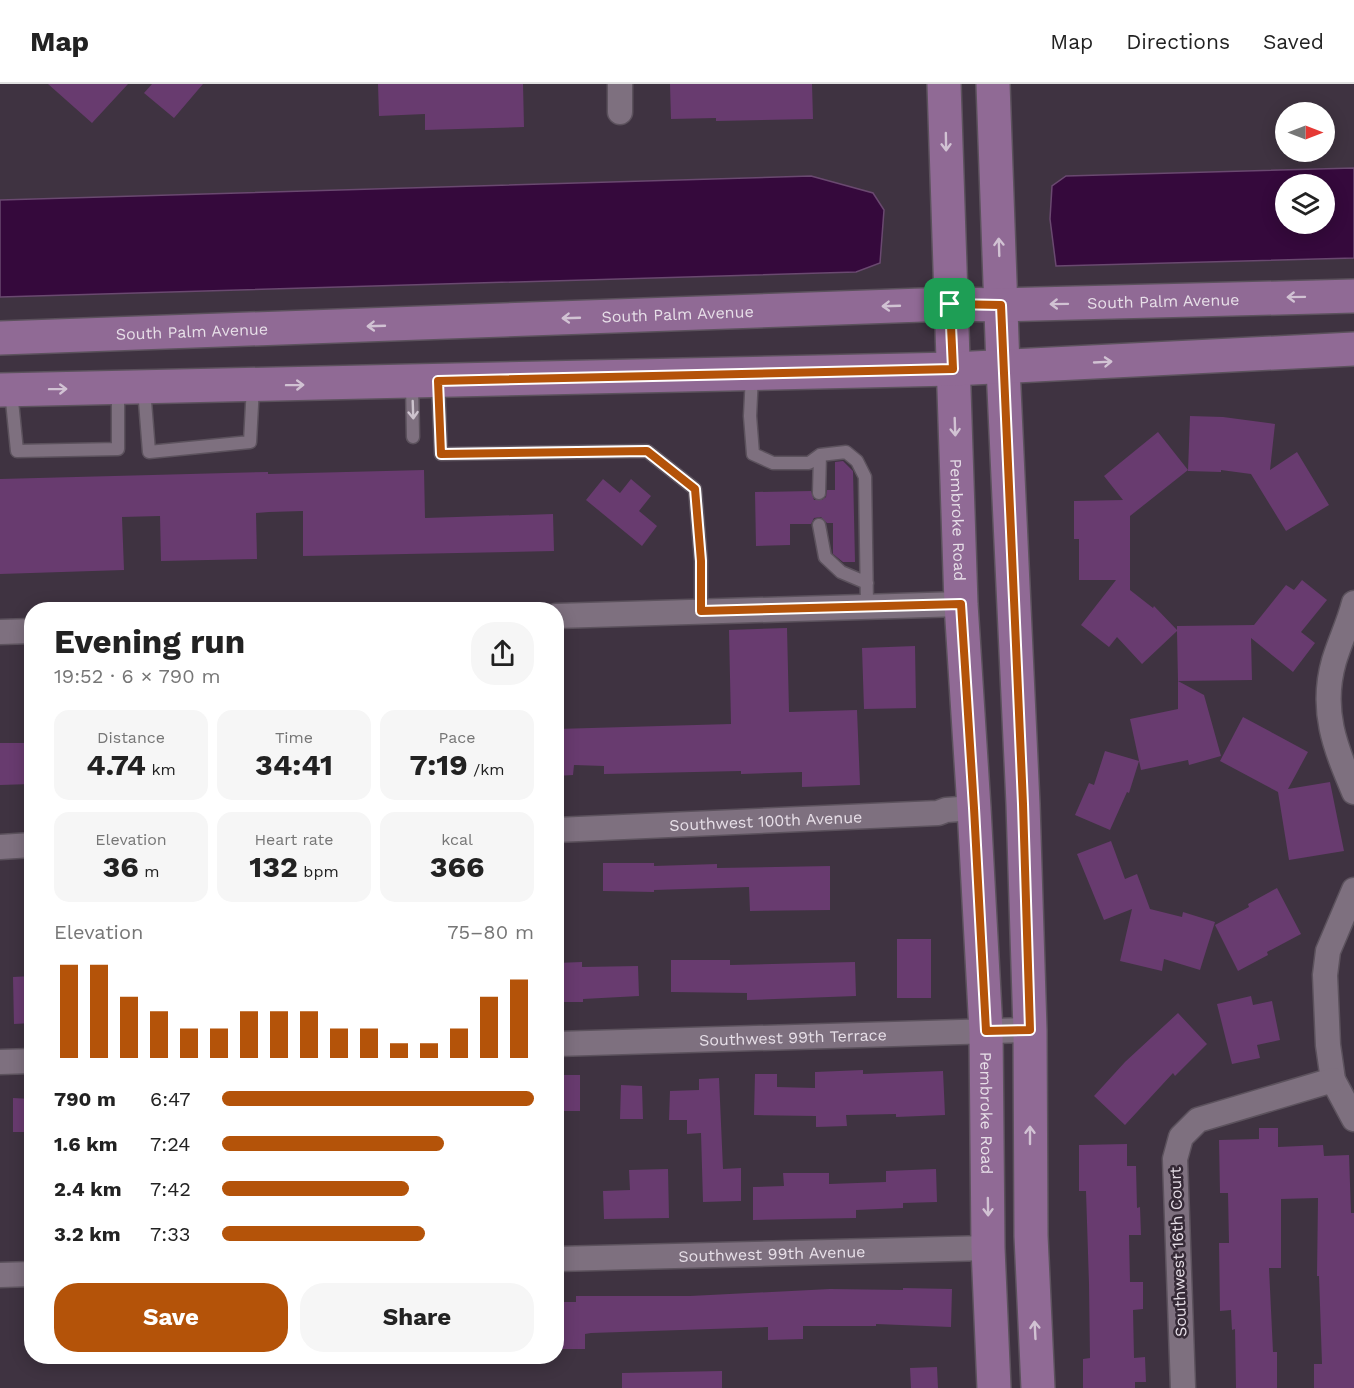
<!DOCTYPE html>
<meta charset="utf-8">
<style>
:root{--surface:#fff;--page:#f6f6f6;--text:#222;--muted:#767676;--line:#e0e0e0;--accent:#b45309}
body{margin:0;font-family:"Work Sans",sans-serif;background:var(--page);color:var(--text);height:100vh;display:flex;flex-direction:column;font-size:22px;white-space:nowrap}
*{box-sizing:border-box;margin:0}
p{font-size:20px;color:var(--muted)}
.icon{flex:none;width:33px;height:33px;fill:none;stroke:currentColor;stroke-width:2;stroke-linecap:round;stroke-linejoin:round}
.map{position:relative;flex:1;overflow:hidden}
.sheet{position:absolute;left:24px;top:518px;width:540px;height:762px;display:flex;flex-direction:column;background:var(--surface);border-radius:24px;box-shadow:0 3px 15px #0003}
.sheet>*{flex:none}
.needle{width:39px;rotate:90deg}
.controls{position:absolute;left:1275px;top:18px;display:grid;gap:12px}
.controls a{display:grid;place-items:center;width:60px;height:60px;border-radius:50%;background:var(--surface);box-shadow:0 3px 15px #0003;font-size:30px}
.pin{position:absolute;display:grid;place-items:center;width:51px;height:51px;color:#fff;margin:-26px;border-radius:12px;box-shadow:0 3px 9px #0006}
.round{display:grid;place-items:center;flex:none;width:63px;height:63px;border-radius:24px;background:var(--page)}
.overview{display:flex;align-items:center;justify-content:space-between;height:102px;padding:0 30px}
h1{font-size:33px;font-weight:700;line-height:45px}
.figures{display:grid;grid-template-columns:repeat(3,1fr);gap:9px;height:102px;padding:6px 30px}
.figures div{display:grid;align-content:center;border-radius:15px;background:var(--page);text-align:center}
.figures b{font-size:30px;font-weight:700}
.figures small{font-size:16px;font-weight:400}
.figures p{font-size:16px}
.chart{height:168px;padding:12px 30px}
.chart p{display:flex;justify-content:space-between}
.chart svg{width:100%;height:108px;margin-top:6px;stroke:var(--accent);stroke-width:6}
.button{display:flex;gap:12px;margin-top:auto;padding:12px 30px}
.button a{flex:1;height:69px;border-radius:24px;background:var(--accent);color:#fff;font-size:24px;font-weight:700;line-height:69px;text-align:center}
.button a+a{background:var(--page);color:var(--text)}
ul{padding:0 30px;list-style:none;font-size:20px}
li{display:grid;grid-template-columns:96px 72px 1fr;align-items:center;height:45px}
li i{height:15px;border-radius:8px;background:var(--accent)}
header{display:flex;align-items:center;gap:36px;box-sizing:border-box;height:84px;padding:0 30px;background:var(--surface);border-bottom:2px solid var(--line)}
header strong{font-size:28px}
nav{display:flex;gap:33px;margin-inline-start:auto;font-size:21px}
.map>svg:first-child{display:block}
.water{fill:#35093c;stroke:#6a4970;stroke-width:1.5;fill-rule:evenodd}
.building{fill:#683b6f}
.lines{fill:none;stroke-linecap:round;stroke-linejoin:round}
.lane-casing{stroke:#5c525d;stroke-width:15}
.street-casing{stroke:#5c525d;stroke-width:27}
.secondary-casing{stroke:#5c525d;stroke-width:36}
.lane{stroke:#7e707f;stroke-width:12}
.street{stroke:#7e707f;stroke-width:24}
.secondary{stroke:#906a95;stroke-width:33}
.oneway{stroke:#d1c2d3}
.oneway2{stroke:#cdc3ce}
.route-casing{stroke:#fff;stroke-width:12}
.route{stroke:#b45309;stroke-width:8}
.labels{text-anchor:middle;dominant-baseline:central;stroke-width:5;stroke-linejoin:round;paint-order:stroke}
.street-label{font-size:16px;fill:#e7dfe8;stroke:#352936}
</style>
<header>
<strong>Map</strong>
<nav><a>Map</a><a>Directions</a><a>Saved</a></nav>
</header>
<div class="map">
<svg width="1354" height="1304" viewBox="0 0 1354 1304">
<rect width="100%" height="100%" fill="#3f3341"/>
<!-- water -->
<path class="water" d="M1354,84V174L1056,182L1050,135L1052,102L1066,92ZM1286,100H1324V140H1286Z
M811,92L873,109L884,126L880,179L856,188L0,213V116Z"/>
<!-- building -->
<path class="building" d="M48,0H128L92,39Z
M152,0H203L174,34L144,9Z
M378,0H523L524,43L425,46V30L379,32Z
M670,0H812L813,35L716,37V34L671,35Z
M1190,332L1223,333L1275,340L1270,386L1297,368L1329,421L1286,447L1251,390L1221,386V388L1188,387Z
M1158,348L1188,386L1130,432V506L1153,524L1154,522L1177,546V542L1254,541L1286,501L1294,506L1302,496L1327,516L1301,548L1315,559L1293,588L1251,554L1252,596L1178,597L1177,547L1142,580L1117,553L1109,563L1081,541L1116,496H1079V455H1074V417L1123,416L1104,392Z
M843,377L853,387L855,478H843L833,470V439H827L821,433L814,434L811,440H790V461L756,462L755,408L811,407L814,416H822L826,413L827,406H835V378Z
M424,386L425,434L553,430L554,467L303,472V427L269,428L256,429L257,475L161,477L160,432L122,433L124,486L0,490V395L268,388V390Z
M603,395L620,409L631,395L651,412L639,427L657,442L642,462L586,416Z
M787,544L789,628L857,626L860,701L802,703V688L741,690V687L604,690V682L574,681L573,691L556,692V645L731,640L729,546Z
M915,562L916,624L864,625L862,564Z
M1178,597L1204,611L1221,672L1189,681L1188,676L1141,686L1130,635L1178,625Z
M1243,633L1308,668L1288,705L1330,698L1344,767L1289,776L1278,708L1220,677Z
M0,659H32V700L0,701Z
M1105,667L1139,677L1129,709L1127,708L1110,746L1075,731L1089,699L1094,701Z
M1111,757L1125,795L1137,790L1150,825L1182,833L1183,828L1215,838L1200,886L1164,875L1162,887L1120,877L1132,825L1104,836L1077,770Z
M603,779H654V782L717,780V784L830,782V826L750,827L749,803L654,806V808L603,807Z
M1277,804L1301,850L1267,868L1268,871L1238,887L1215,841L1249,823L1248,820Z
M897,855H931V914H897Z
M671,876H730V881L855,878L856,912L747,916V909L671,908Z
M582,878V883L638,882L639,912L583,915V918H556V879Z
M32,892V939L14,940L13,893Z
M1251,912L1253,921L1272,917L1280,956L1257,961L1260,974L1232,980L1217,920Z
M1178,929L1207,960L1175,992L1173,989L1125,1041L1094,1012L1125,978Z
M863,986V990L943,987L945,1031L896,1033V1030L846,1031L847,1042L816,1043V1032L754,1031L755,990H777V1003L815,1004V988Z
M556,991H580V1027H556Z
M719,994L723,1085L741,1084V1117L703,1118L701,1049L687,1050V1036H669L670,1007L699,1006V995Z
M621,1001L642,1002L643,1035H620Z
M13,1014L32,1015V1048H13Z
M1259,1044H1278V1063L1323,1061L1324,1072L1349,1071L1351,1129H1354V1304H1314V1280H1322L1319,1192H1317L1318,1114L1281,1115V1184H1269L1273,1268H1277V1304H1236L1235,1245L1232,1246L1231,1226L1220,1227L1219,1159H1229L1228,1109H1220L1219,1056L1259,1055Z
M1127,1060V1082H1136L1137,1124L1140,1123L1141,1151H1129L1130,1198H1143V1225L1133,1226L1134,1274L1145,1273L1146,1298H1135V1304H1083V1275L1090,1274L1089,1200L1086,1107H1079V1061Z
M668,1085L669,1134L604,1135L603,1107L630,1106L629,1086Z
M936,1085L937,1118L903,1119V1124L856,1126V1134L753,1136V1103L784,1102L783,1089H829V1100L886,1098V1087Z
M903,1204L952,1205L951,1243L876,1240V1242H803V1255L768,1256V1243L591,1249L585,1250V1265H556V1218H576V1212H690L830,1205L903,1206Z
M937,1283L938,1304H911L910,1284Z
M722,1287V1304H622V1289Z"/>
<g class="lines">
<defs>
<path id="lane" d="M752,291L750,332L753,370L773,379H809L820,371L846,368L857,377L865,393L867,522
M438,298L441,370L647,367L695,405L701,477V527
M412,299L413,353
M144,305L149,368L250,358L253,302
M11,307L17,367L118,365V306
M819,409L820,371
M819,441L825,473L841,488L867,499"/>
<g id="street">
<path d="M620,28V0"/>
<path d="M1354,519C1349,539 1340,557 1334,577C1320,626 1335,663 1354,708"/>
<path d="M556,532L961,520"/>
<path d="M0,548L32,547"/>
<path id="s1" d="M556,746L938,729L946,726L974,724"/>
<path d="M0,763L32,761"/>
<path d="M1354,806L1328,867L1325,891L1328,961L1333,996L1354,1035"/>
<path id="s2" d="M556,960L1030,946"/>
<path d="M0,978L32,977"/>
<path id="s3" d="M556,1175L988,1164"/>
<path d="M0,1191L32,1190"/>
<path d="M1183,1304L1175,1075L1181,1053L1198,1036L1333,996"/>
</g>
<g id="secondary">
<path id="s4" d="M944,0L961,520L974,724L986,947L988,1164L994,1304"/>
<path d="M993,0L1003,283L1023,720L1030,946L1031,1152L1038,1304"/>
<path id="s5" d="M0,254L950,220L1001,221L1354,212"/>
<path d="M0,306L953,285L1354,265"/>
</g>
</defs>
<!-- lane casing -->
<use href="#lane" class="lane-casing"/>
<!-- street casing -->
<use href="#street" class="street-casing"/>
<!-- secondary casing -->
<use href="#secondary" class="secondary-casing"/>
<!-- lane -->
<use href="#lane" class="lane"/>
<!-- street -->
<use href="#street" class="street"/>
<!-- secondary -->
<use href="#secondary" class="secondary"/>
</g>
<!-- one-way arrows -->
<defs><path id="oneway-shaft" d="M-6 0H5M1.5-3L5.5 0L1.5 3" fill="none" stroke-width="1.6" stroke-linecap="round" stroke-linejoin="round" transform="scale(1.5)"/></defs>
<g class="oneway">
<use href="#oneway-shaft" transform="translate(946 58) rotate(89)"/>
<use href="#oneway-shaft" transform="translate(999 163) rotate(-92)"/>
<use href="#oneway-shaft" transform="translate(1296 213) rotate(179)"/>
<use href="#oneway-shaft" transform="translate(1059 220) rotate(179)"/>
<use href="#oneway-shaft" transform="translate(891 222) rotate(178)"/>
<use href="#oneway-shaft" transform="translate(571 234) rotate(178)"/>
<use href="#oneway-shaft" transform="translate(376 242) rotate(178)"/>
<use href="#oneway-shaft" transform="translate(1103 278) rotate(-3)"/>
<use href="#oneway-shaft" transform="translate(295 301) rotate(-1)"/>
<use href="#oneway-shaft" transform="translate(58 305) rotate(-1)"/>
<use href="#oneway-shaft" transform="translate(955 343) rotate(88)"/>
<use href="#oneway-shaft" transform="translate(1030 1051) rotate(-90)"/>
<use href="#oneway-shaft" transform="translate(988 1123) rotate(89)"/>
<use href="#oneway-shaft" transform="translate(1035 1246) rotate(-93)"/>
</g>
<use class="oneway2" href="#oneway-shaft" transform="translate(413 326) rotate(88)"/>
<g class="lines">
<defs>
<path id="route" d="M950,220L1001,221L1023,720L1030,946L986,947L974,724L961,520L701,527V477L695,405L647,367L441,370L438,297L953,285Z"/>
</defs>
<!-- route casing -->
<use href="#route" class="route-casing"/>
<!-- route -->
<use href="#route" class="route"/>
</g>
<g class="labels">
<!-- street labels -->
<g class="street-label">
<text stroke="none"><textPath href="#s5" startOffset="1164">South Palm Avenue</textPath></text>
<text stroke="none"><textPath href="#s5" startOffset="678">South Palm Avenue</textPath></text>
<text stroke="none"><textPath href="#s5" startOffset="192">South Palm Avenue</textPath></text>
<text stroke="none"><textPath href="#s4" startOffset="436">Pembroke Road</textPath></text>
<text stroke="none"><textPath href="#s1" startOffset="210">Southwest 100th Avenue</textPath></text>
<text stroke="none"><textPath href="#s2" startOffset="237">Southwest 99th Terrace</textPath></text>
<text stroke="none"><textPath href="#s4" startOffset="1030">Pembroke Road</textPath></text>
<text transform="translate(1178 1168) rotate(-92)">Southwest 16th Court</text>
<text stroke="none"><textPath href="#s3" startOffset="216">Southwest 99th Avenue</textPath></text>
</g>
</g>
</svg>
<div class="controls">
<a><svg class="needle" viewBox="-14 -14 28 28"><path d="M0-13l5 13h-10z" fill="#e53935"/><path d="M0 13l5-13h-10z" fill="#767676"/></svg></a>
<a><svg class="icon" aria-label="layers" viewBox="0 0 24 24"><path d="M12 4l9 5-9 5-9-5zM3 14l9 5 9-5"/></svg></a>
</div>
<div class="pin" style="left:950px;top:220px;background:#1e9e55"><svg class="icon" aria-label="arrive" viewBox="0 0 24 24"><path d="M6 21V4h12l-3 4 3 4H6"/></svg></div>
<section class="sheet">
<div class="overview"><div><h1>Evening run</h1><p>19:52 · 6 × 790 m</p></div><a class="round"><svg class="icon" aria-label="share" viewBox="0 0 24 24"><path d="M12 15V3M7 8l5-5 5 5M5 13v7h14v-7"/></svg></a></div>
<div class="figures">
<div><p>Distance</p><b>4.74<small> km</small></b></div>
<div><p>Time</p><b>34:41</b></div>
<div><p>Pace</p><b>7:19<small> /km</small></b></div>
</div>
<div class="figures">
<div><p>Elevation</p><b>36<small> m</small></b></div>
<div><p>Heart rate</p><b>132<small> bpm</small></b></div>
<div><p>kcal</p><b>366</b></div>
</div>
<div class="chart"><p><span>Elevation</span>75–80 m</p>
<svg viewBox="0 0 160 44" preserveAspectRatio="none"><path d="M5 44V6M15 44V6M25 44V19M35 44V25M45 44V32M55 44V32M65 44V25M75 44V25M85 44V25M95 44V32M105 44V32M115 44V38M125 44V38M135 44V32M145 44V19M155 44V12"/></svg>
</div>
<ul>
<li><b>790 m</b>6:47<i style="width:100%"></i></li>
<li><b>1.6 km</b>7:24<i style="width:71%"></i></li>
<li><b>2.4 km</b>7:42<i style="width:60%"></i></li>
<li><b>3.2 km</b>7:33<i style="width:65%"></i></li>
</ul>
<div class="button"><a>Save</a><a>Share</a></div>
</section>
</div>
